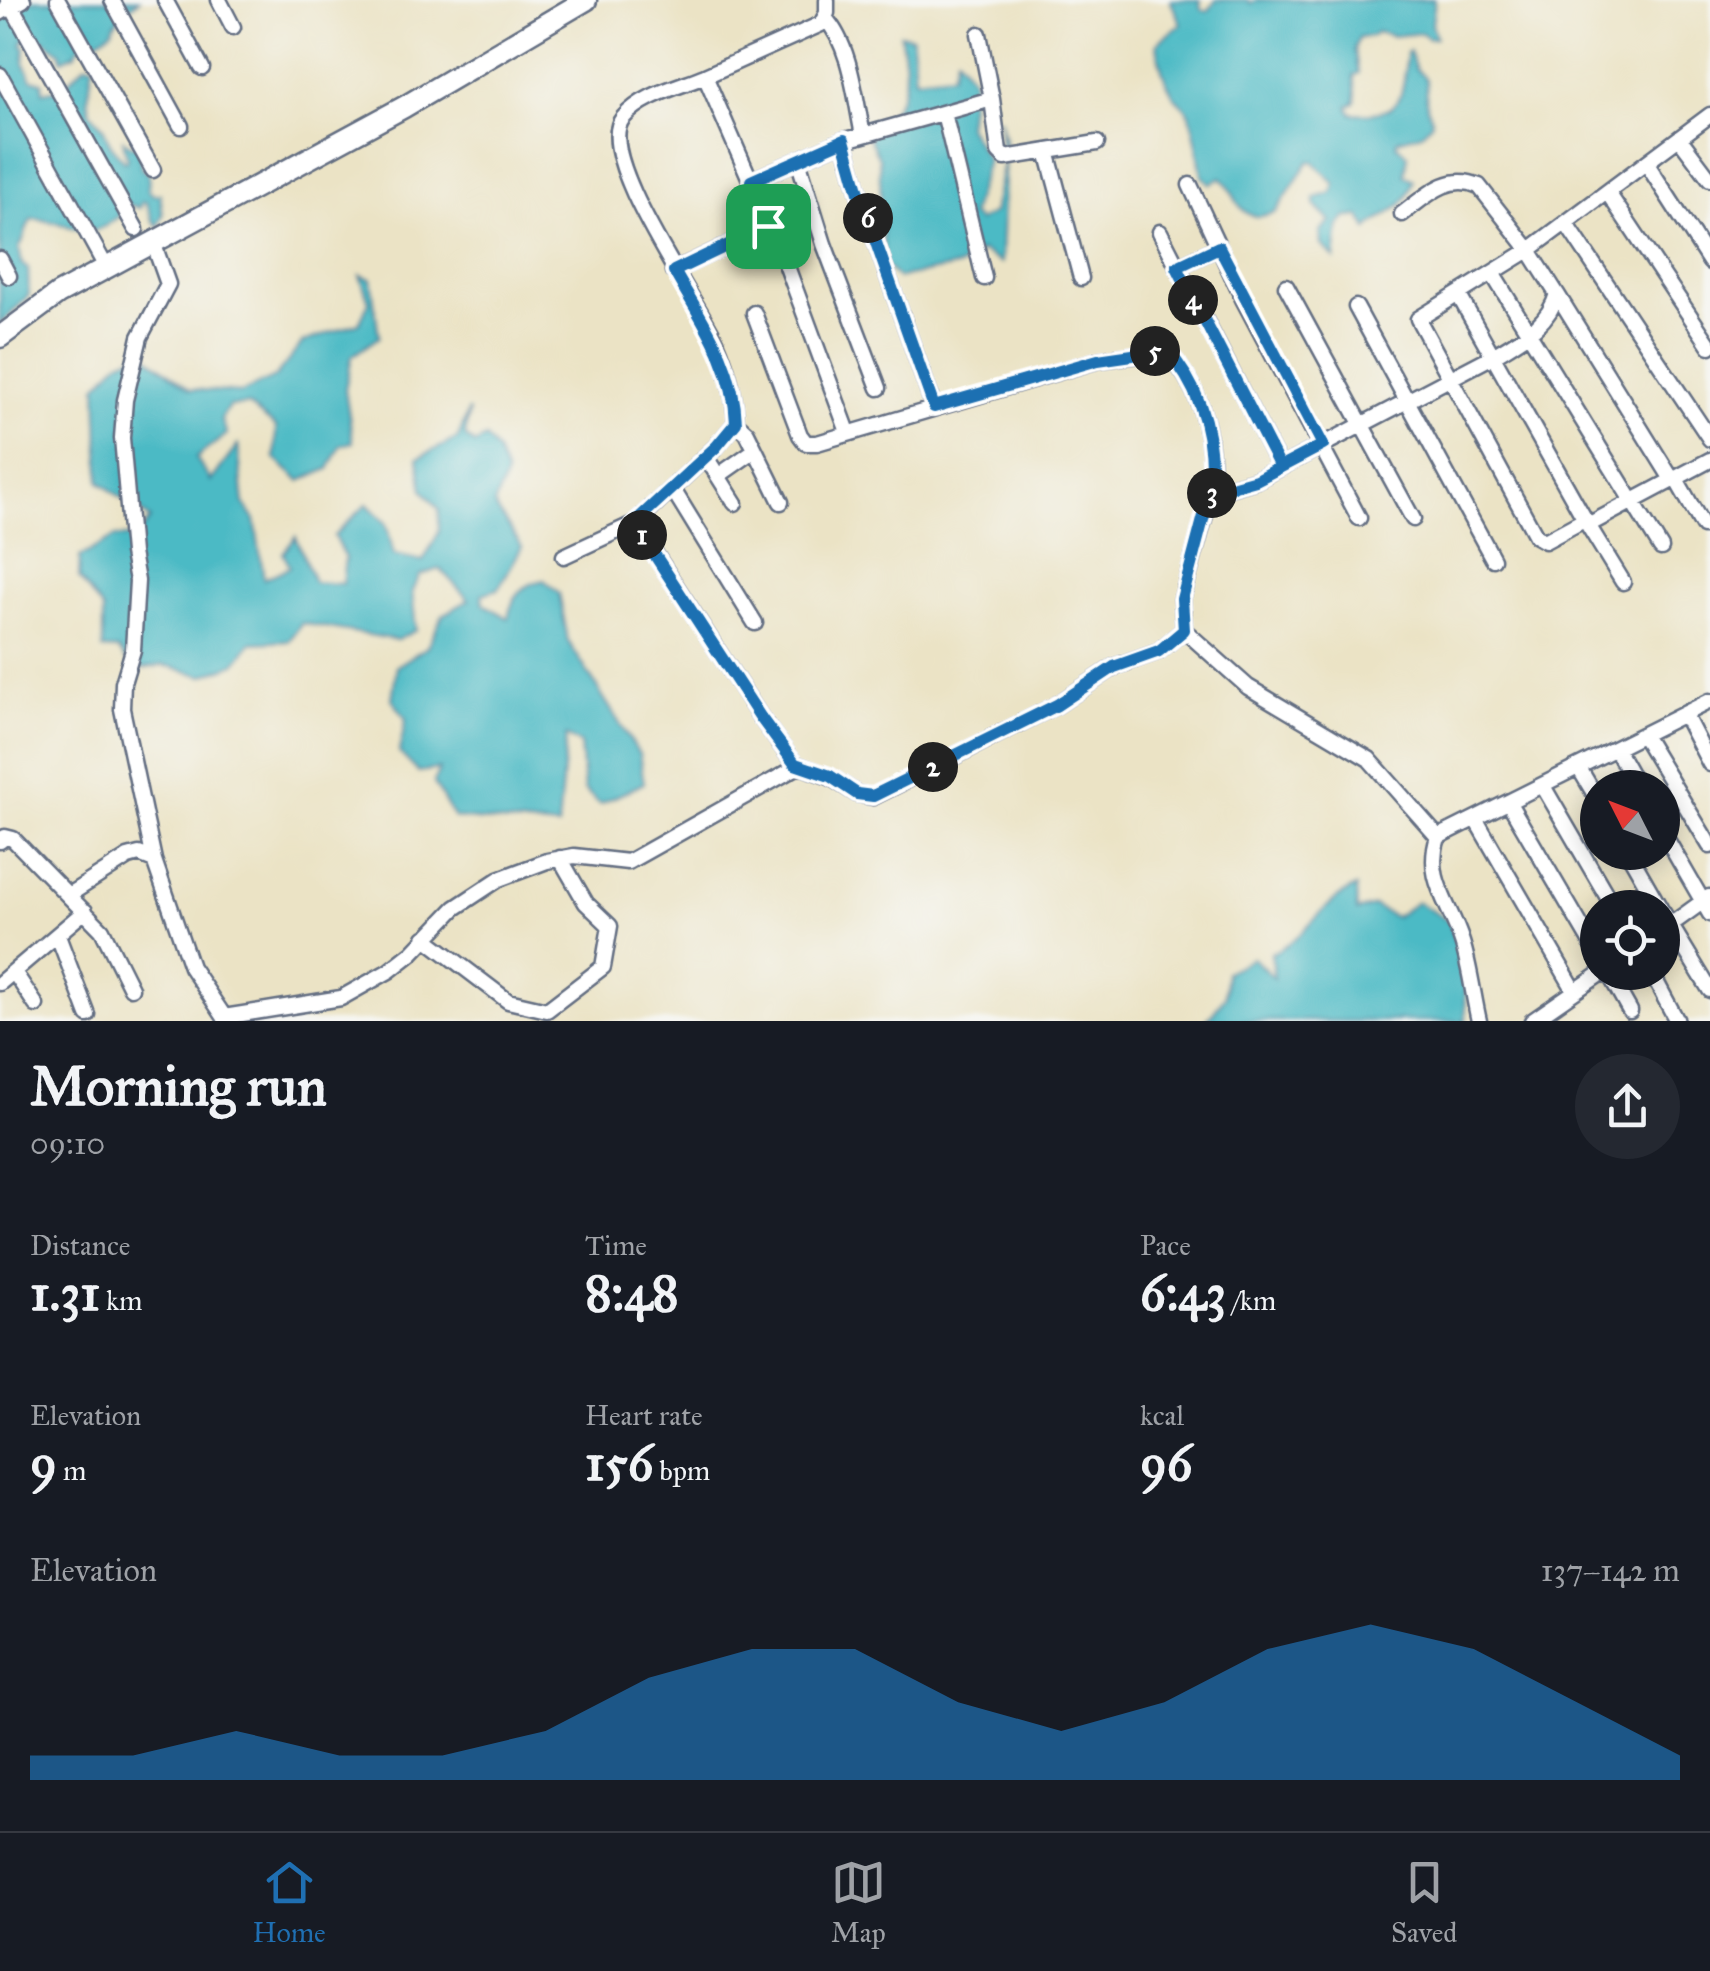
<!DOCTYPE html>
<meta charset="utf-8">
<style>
:root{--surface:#171b24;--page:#242831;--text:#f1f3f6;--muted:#9ea1a6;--line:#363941;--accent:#1f6fb2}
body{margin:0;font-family:"IM FELL Great Primer",serif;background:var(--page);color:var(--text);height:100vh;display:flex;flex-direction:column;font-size:38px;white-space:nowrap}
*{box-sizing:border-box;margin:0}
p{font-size:32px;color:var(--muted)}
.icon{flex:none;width:55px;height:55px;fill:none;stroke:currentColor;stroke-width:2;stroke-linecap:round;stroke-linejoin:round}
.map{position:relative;height:1021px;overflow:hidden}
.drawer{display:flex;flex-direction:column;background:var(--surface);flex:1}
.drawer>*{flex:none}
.needle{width:65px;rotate:312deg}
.fabs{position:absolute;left:1580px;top:770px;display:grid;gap:20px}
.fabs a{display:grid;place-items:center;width:100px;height:100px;border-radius:50%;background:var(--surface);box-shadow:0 5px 25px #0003;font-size:50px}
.pin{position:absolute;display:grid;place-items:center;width:85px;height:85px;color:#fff;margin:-42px;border-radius:20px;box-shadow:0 5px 15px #0006}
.km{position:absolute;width:50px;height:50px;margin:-25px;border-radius:50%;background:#222;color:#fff;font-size:28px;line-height:50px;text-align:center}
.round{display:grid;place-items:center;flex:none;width:105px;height:105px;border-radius:52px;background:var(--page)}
.headline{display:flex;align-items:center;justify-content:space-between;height:170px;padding:0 30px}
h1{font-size:55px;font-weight:700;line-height:75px}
.metrics{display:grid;grid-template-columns:repeat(3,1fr);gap:15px;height:170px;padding:10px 30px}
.metrics div{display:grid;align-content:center}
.metrics b{font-size:50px;font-weight:700}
.metrics small{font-size:28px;font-weight:400}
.metrics p{font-size:28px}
.chart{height:280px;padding:20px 30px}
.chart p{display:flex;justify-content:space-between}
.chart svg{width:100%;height:180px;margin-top:10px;fill:var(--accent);opacity:.7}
.menu{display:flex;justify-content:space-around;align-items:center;height:140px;border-top:2px solid var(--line);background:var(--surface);font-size:28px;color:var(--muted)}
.menu a{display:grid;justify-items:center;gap:5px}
.menu .on{color:var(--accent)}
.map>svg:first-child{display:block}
.water{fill:#4cbac5;stroke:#347492;stroke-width:2.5}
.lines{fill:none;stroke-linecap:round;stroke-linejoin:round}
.street-casing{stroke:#646e82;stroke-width:19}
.secondary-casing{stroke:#646e82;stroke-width:25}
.street{stroke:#fff;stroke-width:14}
.secondary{stroke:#fff;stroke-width:20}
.route-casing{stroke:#fff;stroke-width:20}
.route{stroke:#1f6fb2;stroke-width:12}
</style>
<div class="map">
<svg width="1710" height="1021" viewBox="0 0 1710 1021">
<rect width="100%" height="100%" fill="#f6f6f2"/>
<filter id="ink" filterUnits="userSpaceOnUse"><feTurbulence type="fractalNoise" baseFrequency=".01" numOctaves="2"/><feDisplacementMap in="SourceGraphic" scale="20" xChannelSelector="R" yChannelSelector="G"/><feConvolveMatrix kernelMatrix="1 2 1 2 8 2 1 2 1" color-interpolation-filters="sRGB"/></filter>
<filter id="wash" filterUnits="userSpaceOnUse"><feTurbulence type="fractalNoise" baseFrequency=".0048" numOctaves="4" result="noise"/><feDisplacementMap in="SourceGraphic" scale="40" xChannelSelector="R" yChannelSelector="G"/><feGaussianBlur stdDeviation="2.25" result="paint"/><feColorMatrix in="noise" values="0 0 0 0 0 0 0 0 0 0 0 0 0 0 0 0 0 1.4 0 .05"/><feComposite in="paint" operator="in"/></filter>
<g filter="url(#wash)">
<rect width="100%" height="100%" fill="#ebe3c5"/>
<!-- water -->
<path class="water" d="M0,0H139C127,10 117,15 112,31L97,41L93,50L80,45L75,54L62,60L60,52L38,36L23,40L22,46L25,47L24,63L32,79L42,82L43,92L62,88L86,64L93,65L88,98L90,112L103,127L109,142L124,162L127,160L123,140L132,146H139L141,168L149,174L148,190L153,195L160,194L163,215L158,226L153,221L146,202H142L140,208L130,205C88,251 78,221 32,219C24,228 27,238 19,247L22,264L28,269L29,295C18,306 13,313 0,324Z
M1170,0H1201L1200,7L1204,11L1209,10L1216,0H1247L1250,3L1257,0H1435L1432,24L1436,37L1428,38L1422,33L1393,36L1376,32L1372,36L1359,37L1354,49L1359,73L1354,75C1353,86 1358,92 1355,102L1348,106L1351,113C1402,117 1404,98 1406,53L1409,51L1416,69C1435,82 1423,91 1427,106C1428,112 1432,116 1432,122L1422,133L1397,140V145L1408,155L1405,175L1414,180C1404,213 1392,207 1368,229L1361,217H1347L1339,226L1335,259L1322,245L1320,232L1331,221L1315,206V198L1332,193L1335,184L1313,161L1308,162L1276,212C1271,213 1266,215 1260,216C1238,219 1234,188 1221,177L1211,184L1202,176C1198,153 1197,137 1189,114C1186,106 1179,103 1174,96C1165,81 1158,61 1157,43L1181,24Z
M900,34L912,37L915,78L952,74L957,57L973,79L967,126L987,160L971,215L978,221L993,213L1003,163L999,118L1005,144L1001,263L981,251L960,266L898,278L884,265L879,158L869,138C905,98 911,88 900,34Z
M360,275L371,279L379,337L352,356L345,389L353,442L341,445L329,469L300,481L275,459L276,427L248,405L229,406L221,419L227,434L196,458L211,481L238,445L244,504L255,520L264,579L290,567L283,553L296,537L314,582L342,584L345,558L334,536L367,504L386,523L394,555L423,561L439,532V509L423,490L418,458L458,438L469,410L465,436L474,444L486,438L497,452L506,475L494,505L522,547L498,589L482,594L484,604L508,618C512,597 522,584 544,580L559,593L568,641L639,754L644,783L600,804L584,790L580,744L566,736L558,827L454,818L434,783L439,769L418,772L399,752L406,719L392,699L397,666L427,647L443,615L469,600L440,569L420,575L412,591L416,630L397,640L302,623L289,641L251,643L235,664L203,676L164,665L133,670L119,650L103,649V610L79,578L80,557L115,537H137L150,519L100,482L97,386L120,361L142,352L190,389L241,393L276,376L303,342L359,323L369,302Z
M1356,887L1357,911L1374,906L1395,917L1417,902L1449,921L1465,965L1466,1021H1206L1225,997L1226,972L1253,958L1274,978L1271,953C1307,939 1321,902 1356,887Z"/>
</g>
<g filter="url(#ink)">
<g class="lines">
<defs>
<path id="street" d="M8,0L136,229
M58,0L153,170
M112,0L181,126
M165,0L202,68
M219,0L233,27
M827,0V13L821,24L705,76L782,253L848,432
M0,13L23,0
M825,18C851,46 855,98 863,135
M0,75L106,267
M992,99L999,152L1005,158L1097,143
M944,113L984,278
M1680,139L1710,179
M844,140L861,200L934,407
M1047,151L1081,278
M798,160L824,244L879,388
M1647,164L1710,262
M751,181L842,141L992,99L979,34
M1190,185L1243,299L1359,518
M1608,193L1710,346
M1566,223L1710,439
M1160,232L1280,467
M153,242L168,284L140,337L125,400L122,438L132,553L137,581L133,650L123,683L122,709L154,860
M0,259L9,276
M1177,267L1219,247
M673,271L768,226
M1492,273L1661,548
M1286,286L1413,519
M1458,294L1588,525L1710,460
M1557,294L1673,481
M1356,307L1493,559
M754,313L800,435L806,443H817L1099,360L1167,351C1203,391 1215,440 1211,493L1256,480L1493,356C1520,339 1548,326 1557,294L1529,250L1479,186C1448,172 1425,197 1402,214
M736,423L747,433L781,502
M706,457L735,503
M718,476L755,450
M1676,479L1703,526
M672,488L755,623
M1211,493L1182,599L1184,630L1248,687L1369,759L1438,837C1424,879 1450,903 1462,942C1470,967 1473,995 1479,1021
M1582,521L1545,541L1536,536L1418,319L1529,250L1710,115
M1588,525L1623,582
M564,556L635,523
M1684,714L1710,764
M1643,735L1710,846
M1616,749L1638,788
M795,764L830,777L857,794L873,797L1057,705L1114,667L1159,651L1184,630
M1579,768L1598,800
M1543,786L1614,908
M1509,803L1598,955
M1476,820L1575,991
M1662,831L1710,914
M1438,837L1710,701
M0,841L5,837L13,839L102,930L131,988
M1628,852L1660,908
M70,894L128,857L139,854L154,860L191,967L227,1021
M1662,911L1710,990
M1662,931L1709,897
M58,936L88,1015
M425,938L508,1001L547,1010L603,967L610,926L586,903L560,858
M14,972L36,1005
M1608,972L1630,1011
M1651,972L1677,1021
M0,983L85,911
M224,1017L341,998L389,971L412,953L455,908L499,879L547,861L574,856L628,862L797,767L761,718L635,523L716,447L736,423C735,395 727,367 716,341C700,304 592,154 623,118C642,95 678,87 705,76
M1532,1021L1603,972"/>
<path id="secondary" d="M0,337L58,294L404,107L586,0"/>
</defs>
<!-- street casing -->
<use href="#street" class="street-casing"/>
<!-- secondary casing -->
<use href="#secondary" class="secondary-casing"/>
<!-- street -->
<use href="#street" class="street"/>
<!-- secondary -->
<use href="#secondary" class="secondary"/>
</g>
</g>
<g class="lines" filter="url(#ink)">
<defs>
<path id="route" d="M768,226L674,271C702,321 734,363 736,423L716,447L634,523L761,718L795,764L830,776L857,794L873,796L1057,705L1114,667L1159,651L1184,630L1182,599L1210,493L1256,480L1323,445L1219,247L1177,267L1280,467L1256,480L1210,493C1215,440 1203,391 1167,350L1098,360L934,407L861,200L844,140L751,181L768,226"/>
</defs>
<!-- route casing -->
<use href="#route" class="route-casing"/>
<!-- route -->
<use href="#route" class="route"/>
</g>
</svg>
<div class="fabs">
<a><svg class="needle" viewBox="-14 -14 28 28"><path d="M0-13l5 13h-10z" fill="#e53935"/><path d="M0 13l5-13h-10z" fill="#9ea1a6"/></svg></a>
<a><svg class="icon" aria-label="locate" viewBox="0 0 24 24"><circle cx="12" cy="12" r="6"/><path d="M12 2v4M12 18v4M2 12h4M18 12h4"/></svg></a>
</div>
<div class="pin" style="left:768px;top:226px;background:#1e9e55"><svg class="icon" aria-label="arrive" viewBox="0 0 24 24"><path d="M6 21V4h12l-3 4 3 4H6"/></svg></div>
<b class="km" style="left:642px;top:535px">1</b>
<b class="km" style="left:933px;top:767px">2</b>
<b class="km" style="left:1212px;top:493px">3</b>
<b class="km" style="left:1193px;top:300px">4</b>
<b class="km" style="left:1155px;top:351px">5</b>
<b class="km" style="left:868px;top:218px">6</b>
</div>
<section class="drawer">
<div class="headline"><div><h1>Morning run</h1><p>09:10</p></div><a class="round"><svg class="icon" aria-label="share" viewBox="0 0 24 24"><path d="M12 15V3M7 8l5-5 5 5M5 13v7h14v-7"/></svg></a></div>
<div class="metrics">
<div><p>Distance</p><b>1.31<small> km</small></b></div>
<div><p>Time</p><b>8:48</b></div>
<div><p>Pace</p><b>6:43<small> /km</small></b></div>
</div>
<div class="metrics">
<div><p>Elevation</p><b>9<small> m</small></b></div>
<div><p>Heart rate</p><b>156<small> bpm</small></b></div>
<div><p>kcal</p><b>96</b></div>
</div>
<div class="chart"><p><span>Elevation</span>137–142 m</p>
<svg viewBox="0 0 160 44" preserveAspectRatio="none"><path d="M0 44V38L10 38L20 32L30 38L40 38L50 32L60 19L70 12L80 12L90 25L100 32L110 25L120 12L130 6L140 12L150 25L160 38V44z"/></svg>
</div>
</section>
<nav class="menu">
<a class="on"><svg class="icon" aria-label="home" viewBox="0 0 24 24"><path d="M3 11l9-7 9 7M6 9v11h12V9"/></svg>Home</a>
<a><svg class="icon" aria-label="map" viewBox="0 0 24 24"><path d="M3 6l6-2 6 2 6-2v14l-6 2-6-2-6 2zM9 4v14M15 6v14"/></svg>Map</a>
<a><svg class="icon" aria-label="saved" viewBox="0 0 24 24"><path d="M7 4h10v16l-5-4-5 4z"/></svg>Saved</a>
</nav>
